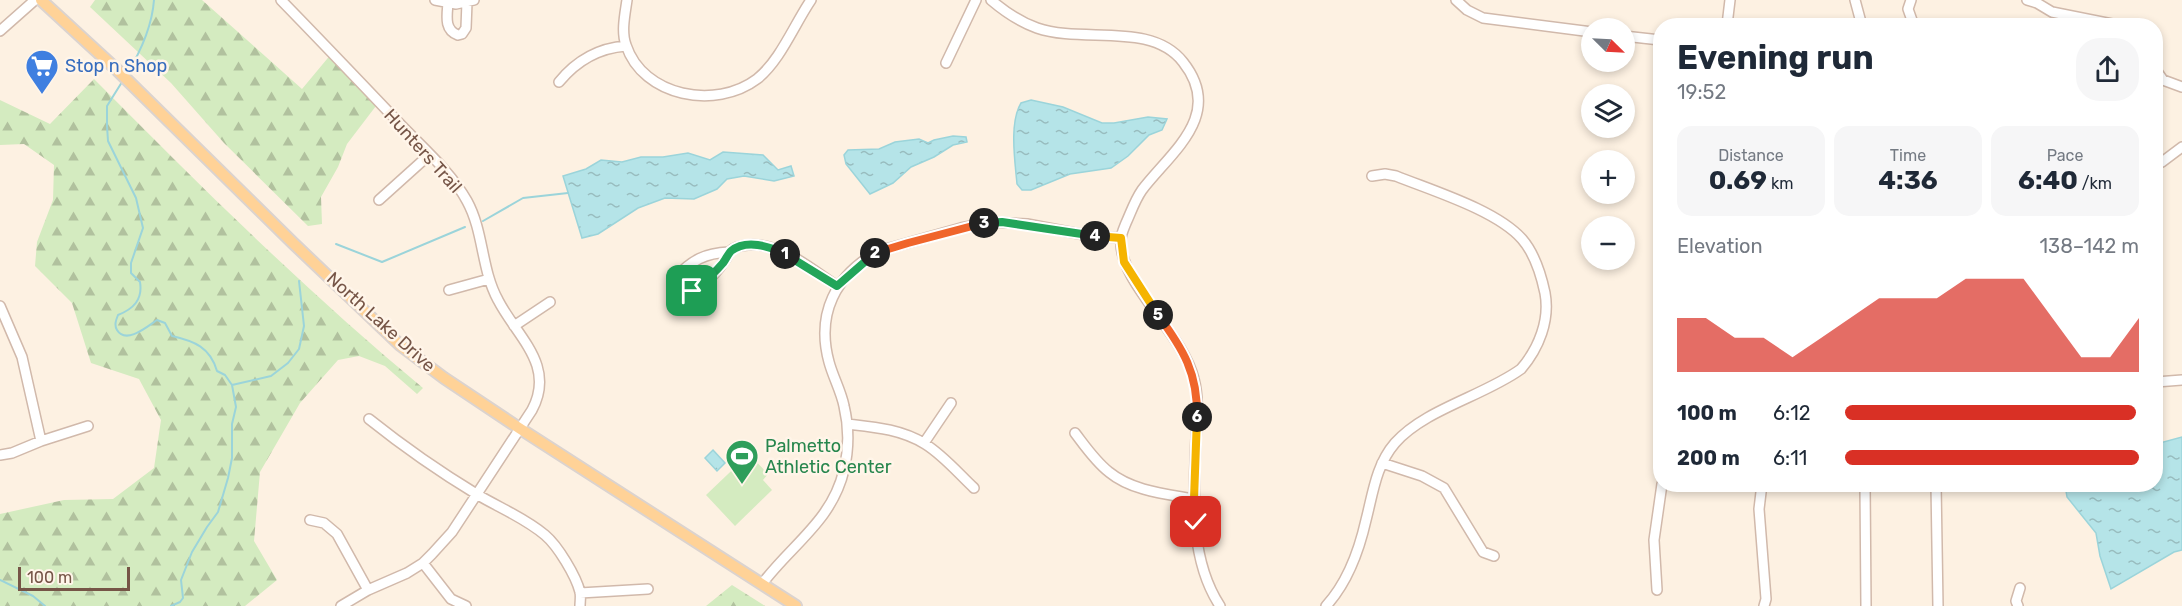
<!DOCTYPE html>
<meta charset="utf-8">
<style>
:root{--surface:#fff;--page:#f6f6f7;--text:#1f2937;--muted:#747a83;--accent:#d93025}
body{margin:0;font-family:Rubik,sans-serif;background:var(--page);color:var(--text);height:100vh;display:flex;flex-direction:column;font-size:22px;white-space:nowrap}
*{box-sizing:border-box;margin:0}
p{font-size:20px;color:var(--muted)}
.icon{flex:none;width:33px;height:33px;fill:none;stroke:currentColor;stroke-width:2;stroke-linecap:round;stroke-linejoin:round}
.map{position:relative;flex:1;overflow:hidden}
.panel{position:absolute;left:1653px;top:18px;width:510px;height:474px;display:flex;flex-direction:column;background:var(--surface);border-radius:24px;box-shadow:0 3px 9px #0003}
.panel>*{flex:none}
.needle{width:39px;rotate:114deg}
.tools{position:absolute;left:1581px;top:18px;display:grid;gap:12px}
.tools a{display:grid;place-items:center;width:54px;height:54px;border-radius:50%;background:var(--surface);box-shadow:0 3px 9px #0003;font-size:30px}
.scale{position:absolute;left:18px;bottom:15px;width:112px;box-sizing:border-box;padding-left:6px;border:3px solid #765547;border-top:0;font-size:16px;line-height:21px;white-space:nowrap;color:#765547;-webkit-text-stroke:4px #fff5e9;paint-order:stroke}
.pin{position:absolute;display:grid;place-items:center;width:51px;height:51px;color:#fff;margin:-26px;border-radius:12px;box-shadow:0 3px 9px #0006}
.km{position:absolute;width:30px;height:30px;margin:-15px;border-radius:50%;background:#222;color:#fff;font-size:16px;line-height:30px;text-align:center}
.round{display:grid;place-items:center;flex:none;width:63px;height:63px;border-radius:24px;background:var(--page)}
.head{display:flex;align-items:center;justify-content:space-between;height:102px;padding:0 24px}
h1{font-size:33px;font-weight:700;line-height:45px}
.metrics{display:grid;grid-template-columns:repeat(3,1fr);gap:9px;height:102px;padding:6px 24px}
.metrics div{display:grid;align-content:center;border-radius:15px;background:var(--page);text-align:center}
.metrics b{font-size:26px;font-weight:700}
.metrics small{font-size:16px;font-weight:400}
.metrics p{font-size:16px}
.chart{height:168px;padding:12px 24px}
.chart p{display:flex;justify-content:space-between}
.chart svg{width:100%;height:108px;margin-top:6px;fill:var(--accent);opacity:.7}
ul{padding:0 24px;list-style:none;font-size:20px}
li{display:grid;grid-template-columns:96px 72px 1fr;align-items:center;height:45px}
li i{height:15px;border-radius:8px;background:var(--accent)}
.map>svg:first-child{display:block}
.forest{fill:url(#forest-firs)}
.pitch{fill:#d4ebc0}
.water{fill:url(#water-ripples);stroke:#9bd4da;stroke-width:1.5}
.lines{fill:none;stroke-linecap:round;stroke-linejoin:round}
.stream{stroke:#9bd4da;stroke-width:2}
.minor-casing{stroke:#d1b9ab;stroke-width:12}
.major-casing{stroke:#dbd3cf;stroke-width:14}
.minor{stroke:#fff;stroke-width:9}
.major{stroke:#ffd297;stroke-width:10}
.split-1-casing{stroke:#fff;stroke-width:12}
.split-2-casing{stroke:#fff;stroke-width:12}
.split-3-casing{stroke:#fff;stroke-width:12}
.split-4-casing{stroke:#fff;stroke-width:12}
.split-5-casing{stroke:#fff;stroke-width:12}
.split-6-casing{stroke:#fff;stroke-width:12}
.split-7-casing{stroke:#fff;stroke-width:12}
.split-1{stroke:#22a559;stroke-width:8}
.split-2{stroke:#22a559;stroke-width:8}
.split-3{stroke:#f0652b;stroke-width:8}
.split-4{stroke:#22a559;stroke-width:8}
.split-5{stroke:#f5b400;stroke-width:8}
.split-6{stroke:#f0652b;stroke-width:8}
.split-7{stroke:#f5b400;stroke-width:8}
.labels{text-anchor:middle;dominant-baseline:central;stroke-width:5;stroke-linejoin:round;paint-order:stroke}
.shop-label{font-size:18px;fill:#366cbe;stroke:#fff5e9;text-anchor:start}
.street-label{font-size:18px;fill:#765547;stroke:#fff5e9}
.leisure-label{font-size:18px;fill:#27864d;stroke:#fff5e9;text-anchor:start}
</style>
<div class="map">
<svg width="2182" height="606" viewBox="0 0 2182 606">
<defs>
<pattern id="forest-firs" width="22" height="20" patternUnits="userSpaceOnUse" patternTransform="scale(1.5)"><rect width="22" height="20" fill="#d4ebc0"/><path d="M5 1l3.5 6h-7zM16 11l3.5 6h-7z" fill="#b1c19e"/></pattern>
<pattern id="water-ripples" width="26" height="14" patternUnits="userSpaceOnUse" patternTransform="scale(1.5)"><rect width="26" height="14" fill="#b5e4e8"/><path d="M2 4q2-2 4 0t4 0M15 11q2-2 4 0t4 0" fill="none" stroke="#98bcbe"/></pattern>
</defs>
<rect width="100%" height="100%" fill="#fdf1e2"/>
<!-- forest -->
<path class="forest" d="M95,0H202L302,89L332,53L379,102L347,144L338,167L321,197L322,224L308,226L224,143L171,83L90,7Z
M94,79C200,186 307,292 423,388L417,394L385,366L359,356L338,360L300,403L260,472L254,541L277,580L245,606H0V514L64,500L113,499L154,468L161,420L139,379L91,363L72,303L35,266L37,242L53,200L54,165L24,144L0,145V100L50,124Z
M732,585L765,606H706Z"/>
<!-- pitch -->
<path class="pitch" d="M749,454L768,474L763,480L772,490L735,526L706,495Z"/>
<!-- water -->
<path class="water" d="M1031,100L1063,107L1102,123H1114L1148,117L1167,119L1162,130L1149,135L1128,156L1111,168L1070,174L1031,190H1022L1017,184C1015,161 1009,123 1021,103Z
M953,136L966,137L967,142L953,145L934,157L911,167L893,183L870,194L846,164L844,155L848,150L879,149L895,142L919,139L928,143L934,140Z
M723,152L763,155L778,170L791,166L794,176L774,181L744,176L727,179L717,189L694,199L665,198L638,208L598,234L582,238L563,176L586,169L601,160L622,162L641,157H663L688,153L710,160Z
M2182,437V550L2174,552L2111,589L2100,556L2096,533L2067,497L2065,485L2156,484V444Z
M713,450L725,463L717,471L705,458Z"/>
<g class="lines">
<!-- stream -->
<path class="stream" d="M127,74C141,51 152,27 154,0
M122,82L107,106V126L108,141L136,198L143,228L131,263V273L140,282C143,300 133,309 118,315C116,320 114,325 117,330C126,345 148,326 157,320L165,323L172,336C194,341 210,347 217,371L225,375L232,385L236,407L232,424V458L228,478L218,512L207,527L192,552L181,580L183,598L180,602L171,606
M483,221L523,198L568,193
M336,244L382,262L465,227
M232,385L271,376L288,363L299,349L304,326L299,281
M0,580L33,596L45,606"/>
<defs>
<path id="minor" d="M281,0C321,41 361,83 401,125C423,148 451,172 467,201C484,232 481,269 498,300C517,337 556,365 532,410L452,532L432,554L423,563L407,573L368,590L341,606
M435,0L456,4L474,0
M627,0C625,14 621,32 626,45C643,97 716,110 757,79C780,61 794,25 811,0
M991,0C1004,11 1020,22 1037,28C1083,44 1151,21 1183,62C1225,115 1171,152 1142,190C1135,200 1131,212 1126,223C1124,228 1121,234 1121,240C1118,281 1183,333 1194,379C1199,398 1197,418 1196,438C1194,493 1188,557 1220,606
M1456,0L1467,10L1483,18L1592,32
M1855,0L1862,26
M1911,0L1908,9L1914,26
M2027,0L2037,3L2052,12L2122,26
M448,3C447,16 444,30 458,35L462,34L466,28L467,2
M1727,25L1730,0
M0,31L35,0
M1624,36L1660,40
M946,63L976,0
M2156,70L2163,80L2182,87
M559,82C577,60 598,48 626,46
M2156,164L2162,162L2182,147
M379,200L429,155
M729,252C705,253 692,260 675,278L678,288C697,296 715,275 725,260C726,259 729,253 729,252C738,243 758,244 769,247C793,253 817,273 837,286
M449,290L489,279
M0,306L22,357L41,441
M514,326L550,302
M2156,382L2182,380
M369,419C404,447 440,472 478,495C500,508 525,518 545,535C558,546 576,576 580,592C581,596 580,602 580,606
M847,424C873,427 901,429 925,444C943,455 958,473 974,488
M1075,433C1085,446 1095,461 1109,472C1132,491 1166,494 1194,499
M924,443L951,403
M0,455L12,453L41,441L88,426
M1382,463L1422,476L1444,488L1483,552L1494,556
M1762,484L1759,509L1766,599L1764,606
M1865,484L1866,606
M1936,484L1938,606
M310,520L324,523L337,534L368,590
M423,563L451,599L466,606
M762,584C791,545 832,521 844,470C849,449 849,427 844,406C841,391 833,377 829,362C816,314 835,275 879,251L961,228L990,222L1027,224L1085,235L1121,238
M1657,590L1654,540L1662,484
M580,593L648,589
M1326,606C1348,582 1359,551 1366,520C1373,493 1376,465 1395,443C1425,409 1484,396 1521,369C1539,348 1550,320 1545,293C1541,274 1535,254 1522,239C1496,210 1433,191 1396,176L1385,174L1372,176
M2018,606L2016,601L2020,588"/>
<path id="major" d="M41,0L116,69L293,243L400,345L444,378L519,428L796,606"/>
</defs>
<!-- minor casing -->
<use href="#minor" class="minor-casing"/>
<!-- major casing -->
<use href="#major" class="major-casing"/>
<!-- minor -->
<use href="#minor" class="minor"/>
<!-- major -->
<use href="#major" class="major"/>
</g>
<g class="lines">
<defs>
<path id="split-1" d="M692,291C704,282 714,274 723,263C726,259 728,254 731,251C746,239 769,246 785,254"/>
<path id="split-2" d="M785,254L837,286L875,253"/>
<path id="split-3" d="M875,253L908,243L984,223"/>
<path id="split-4" d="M984,223L1002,222L1095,236"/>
<path id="split-5" d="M1095,236L1121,238L1124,262L1158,315"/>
<path id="split-6" d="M1158,315C1183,349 1198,373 1197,417"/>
<path id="split-7" d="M1196,522L1194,499L1197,417"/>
</defs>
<!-- split-1 casing -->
<use href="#split-1" class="split-1-casing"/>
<!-- split-2 casing -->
<use href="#split-2" class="split-2-casing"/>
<!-- split-3 casing -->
<use href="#split-3" class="split-3-casing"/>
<!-- split-4 casing -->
<use href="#split-4" class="split-4-casing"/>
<!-- split-5 casing -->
<use href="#split-5" class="split-5-casing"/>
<!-- split-6 casing -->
<use href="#split-6" class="split-6-casing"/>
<!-- split-7 casing -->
<use href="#split-7" class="split-7-casing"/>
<!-- split-1 -->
<use href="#split-1" class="split-1"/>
<!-- split-2 -->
<use href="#split-2" class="split-2"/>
<!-- split-3 -->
<use href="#split-3" class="split-3"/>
<!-- split-4 -->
<use href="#split-4" class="split-4"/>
<!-- split-5 -->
<use href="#split-5" class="split-5"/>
<!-- split-6 -->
<use href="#split-6" class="split-6"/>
<!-- split-7 -->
<use href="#split-7" class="split-7"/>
</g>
<!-- icons -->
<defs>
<symbol id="supermarket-pin" viewBox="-11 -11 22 30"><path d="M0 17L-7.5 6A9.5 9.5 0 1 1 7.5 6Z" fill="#3f7fe0" stroke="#fff5e9"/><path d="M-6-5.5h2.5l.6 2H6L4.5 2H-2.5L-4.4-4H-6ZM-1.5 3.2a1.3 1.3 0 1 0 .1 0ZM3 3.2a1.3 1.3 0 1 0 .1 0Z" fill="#fff"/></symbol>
<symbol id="stadium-pin" viewBox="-11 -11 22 30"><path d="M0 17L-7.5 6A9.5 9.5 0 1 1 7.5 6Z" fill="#2e9e5b" stroke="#fff5e9"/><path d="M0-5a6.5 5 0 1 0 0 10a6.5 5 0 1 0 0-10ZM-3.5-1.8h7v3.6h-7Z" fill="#fff"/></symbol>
</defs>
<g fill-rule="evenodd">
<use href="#supermarket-pin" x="23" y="47" width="38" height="52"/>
<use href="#stadium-pin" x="723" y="437" width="38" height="52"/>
</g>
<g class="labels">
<!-- shop labels -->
<g class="shop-label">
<text x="65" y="66">Stop n Shop</text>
</g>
<!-- street labels -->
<g class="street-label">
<text transform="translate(423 151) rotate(48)">Hunters Trail</text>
<text transform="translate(381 322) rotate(42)">North Lake Drive</text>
</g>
<!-- leisure labels -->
<g class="leisure-label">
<text x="765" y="446">Palmetto<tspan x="765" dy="21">Athletic Center</tspan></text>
</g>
</g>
</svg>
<div class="tools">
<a><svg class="needle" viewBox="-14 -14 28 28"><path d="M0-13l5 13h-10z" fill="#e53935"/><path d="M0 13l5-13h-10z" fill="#747a83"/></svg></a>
<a><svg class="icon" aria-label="layers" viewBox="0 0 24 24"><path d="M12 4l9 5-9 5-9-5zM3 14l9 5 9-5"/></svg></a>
<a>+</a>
<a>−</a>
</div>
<div class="scale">100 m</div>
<div class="pin" style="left:692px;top:291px;background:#1e9e55"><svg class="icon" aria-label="arrive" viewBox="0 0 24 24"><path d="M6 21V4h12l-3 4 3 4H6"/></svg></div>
<div class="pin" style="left:1196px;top:522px;background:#d93025"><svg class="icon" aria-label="check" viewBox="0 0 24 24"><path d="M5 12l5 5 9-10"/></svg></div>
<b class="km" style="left:785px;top:254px">1</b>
<b class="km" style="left:875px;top:253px">2</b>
<b class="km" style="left:984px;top:223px">3</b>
<b class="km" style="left:1095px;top:236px">4</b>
<b class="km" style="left:1158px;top:315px">5</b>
<b class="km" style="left:1197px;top:417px">6</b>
<section class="panel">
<div class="head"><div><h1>Evening run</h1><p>19:52</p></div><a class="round"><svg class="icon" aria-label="share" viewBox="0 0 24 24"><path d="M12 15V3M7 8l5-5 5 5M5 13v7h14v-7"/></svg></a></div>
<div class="metrics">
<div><p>Distance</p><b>0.69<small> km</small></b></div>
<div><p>Time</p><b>4:36</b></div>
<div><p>Pace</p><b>6:40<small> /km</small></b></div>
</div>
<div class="chart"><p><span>Elevation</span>138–142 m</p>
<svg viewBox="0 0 160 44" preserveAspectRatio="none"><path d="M0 44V22L10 22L20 30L30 30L40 38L50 30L60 22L70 14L80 14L90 14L100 6L110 6L120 6L130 22L140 38L150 38L160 22V44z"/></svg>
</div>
<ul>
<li><b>100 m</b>6:12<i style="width:99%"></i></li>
<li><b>200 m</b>6:11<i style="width:100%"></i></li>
</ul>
</section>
</div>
